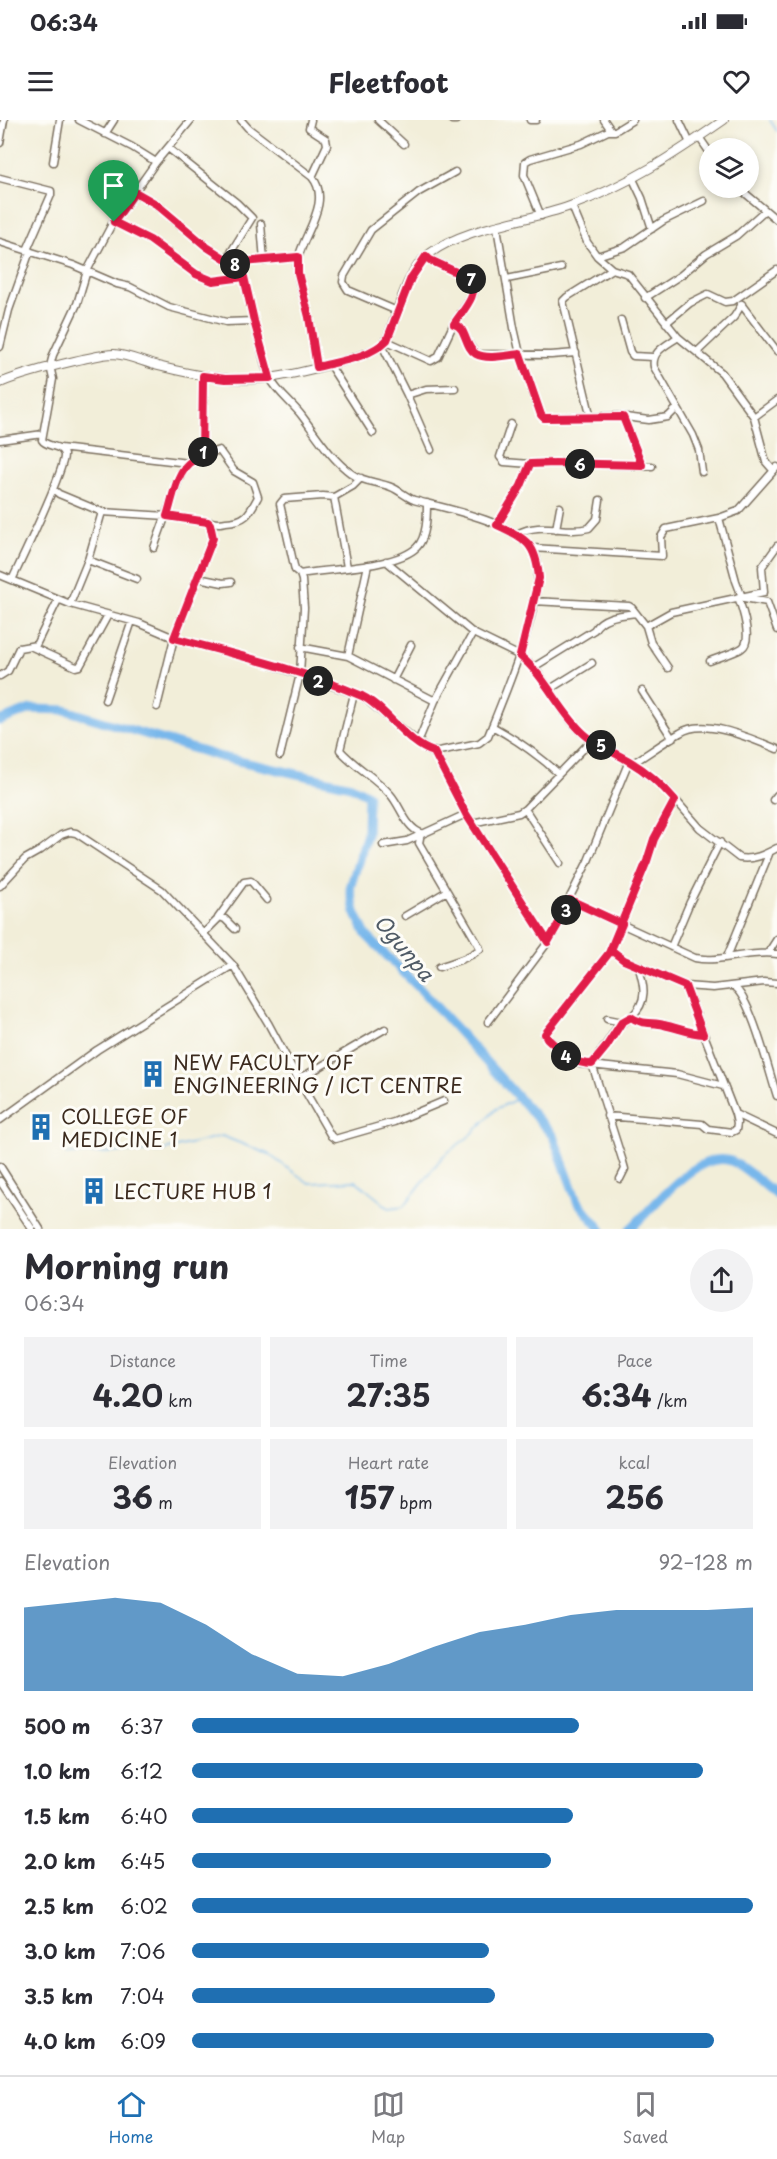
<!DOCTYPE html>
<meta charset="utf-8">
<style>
:root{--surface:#fff;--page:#f2f2f3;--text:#2b2b33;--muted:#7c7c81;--line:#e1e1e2;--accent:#1f6fb2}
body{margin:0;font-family:"Playpen Sans",sans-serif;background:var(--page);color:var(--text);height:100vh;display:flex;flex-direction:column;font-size:22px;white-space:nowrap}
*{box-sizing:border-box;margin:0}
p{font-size:20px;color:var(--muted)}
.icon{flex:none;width:33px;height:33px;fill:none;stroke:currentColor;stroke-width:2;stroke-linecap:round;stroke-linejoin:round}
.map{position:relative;height:1109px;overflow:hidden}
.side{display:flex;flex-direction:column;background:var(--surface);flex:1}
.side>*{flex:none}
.controls{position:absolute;left:699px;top:18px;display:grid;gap:12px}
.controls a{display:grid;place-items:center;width:60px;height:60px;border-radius:50%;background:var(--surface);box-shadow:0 3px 9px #0003;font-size:30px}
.pin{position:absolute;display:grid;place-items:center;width:51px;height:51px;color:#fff;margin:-62px -26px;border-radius:50% 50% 50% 0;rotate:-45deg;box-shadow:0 0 6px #0007}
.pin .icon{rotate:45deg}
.km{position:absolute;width:30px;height:30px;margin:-15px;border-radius:50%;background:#222;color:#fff;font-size:16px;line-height:30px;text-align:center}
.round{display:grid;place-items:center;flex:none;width:63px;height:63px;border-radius:32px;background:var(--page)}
.headline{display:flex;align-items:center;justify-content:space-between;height:102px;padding:0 24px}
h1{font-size:33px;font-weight:700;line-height:45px}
.stats{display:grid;grid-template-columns:repeat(3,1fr);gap:9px;height:102px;padding:6px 24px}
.stats div{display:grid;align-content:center;border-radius:0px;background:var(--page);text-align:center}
.stats b{font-size:30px;font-weight:700}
.stats small{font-size:16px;font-weight:400}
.stats p{font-size:16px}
.chart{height:168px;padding:12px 24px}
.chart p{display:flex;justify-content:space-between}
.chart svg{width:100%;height:108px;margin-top:6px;fill:var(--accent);opacity:.7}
ul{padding:0 24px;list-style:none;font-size:20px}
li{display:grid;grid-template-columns:96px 72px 1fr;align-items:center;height:45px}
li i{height:15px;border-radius:8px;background:var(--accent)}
.status{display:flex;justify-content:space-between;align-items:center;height:42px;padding:0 30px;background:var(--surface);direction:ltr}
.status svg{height:16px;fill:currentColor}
header{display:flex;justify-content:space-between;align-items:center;height:78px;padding:0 24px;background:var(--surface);font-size:27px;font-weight:700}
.dock{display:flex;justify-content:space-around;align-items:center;height:84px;border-top:2px solid var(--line);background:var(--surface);font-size:16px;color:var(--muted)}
.dock a{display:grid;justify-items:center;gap:3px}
.dock .current{color:var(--accent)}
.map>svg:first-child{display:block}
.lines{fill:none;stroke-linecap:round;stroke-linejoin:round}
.stream{stroke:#78b7eb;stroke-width:1.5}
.river{stroke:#78b7eb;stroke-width:9}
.minor-casing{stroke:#7b6f5f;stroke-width:9}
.tertiary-casing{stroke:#7b6f5f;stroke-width:10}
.minor{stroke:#fff;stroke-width:6}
.tertiary{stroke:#fff;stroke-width:8}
.route-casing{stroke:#fff;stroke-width:12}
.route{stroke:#e11d48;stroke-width:8}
.labels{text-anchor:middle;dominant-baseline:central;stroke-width:6;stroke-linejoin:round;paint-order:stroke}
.poi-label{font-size:20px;fill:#3b2a1e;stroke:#fdfcf7;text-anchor:start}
.water-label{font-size:21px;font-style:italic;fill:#505b66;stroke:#fdfcf7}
</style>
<div class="status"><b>06:34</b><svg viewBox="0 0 49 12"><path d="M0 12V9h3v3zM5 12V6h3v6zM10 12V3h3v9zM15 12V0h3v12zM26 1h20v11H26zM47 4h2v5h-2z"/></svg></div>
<header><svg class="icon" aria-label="menu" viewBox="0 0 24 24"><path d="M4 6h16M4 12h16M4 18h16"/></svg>Fleetfoot<svg class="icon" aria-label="heart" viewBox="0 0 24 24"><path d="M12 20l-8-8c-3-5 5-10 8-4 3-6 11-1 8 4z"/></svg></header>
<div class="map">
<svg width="777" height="1109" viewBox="0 0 777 1109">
<rect width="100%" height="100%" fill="#fdfcf7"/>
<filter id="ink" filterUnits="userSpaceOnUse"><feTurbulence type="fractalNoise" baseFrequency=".0167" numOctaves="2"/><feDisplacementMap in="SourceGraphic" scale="12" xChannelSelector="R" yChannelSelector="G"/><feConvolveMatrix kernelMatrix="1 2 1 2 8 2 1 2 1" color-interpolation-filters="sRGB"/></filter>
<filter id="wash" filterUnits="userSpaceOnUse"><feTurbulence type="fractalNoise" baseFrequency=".008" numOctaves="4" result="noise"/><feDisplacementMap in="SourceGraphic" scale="24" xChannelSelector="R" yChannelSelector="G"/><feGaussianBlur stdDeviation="1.35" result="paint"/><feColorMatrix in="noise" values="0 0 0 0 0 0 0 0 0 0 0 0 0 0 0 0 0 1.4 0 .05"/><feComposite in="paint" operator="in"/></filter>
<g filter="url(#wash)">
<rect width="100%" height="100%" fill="#f2eed9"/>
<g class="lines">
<!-- stream -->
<path class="stream" d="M770,0L777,11
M66,1034L160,1031L222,1016L268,1034L309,1063L356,1061L389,1088L404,1086L443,1036L471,1015L496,989L519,978
M635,1109V1105"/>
<!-- river -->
<path class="river" d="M0,601L31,589L65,590L221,637L351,666L368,675L367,714L350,768L355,792L366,815L422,871L553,1016L577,1081L601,1109
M630,1109C654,1088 696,1029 731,1041C743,1045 766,1067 777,1075"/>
</g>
</g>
<g filter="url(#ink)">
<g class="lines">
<defs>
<path id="minor" d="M79,0L132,27L156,42
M241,0L248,8L312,57C332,81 304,113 298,139C294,154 306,181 309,197C312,214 315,231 317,247
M311,0L309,8L326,19L327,25L312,57
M378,0L404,24
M452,0H456
M530,0H536
M604,0L611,10
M679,0L690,23
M105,14L114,0
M699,17L710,33
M0,23L4,0
M168,28L237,83L252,98L226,140
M53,42L60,0
M0,58L51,71V75L27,130
M633,59L642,78L652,109
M739,68L777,100
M135,72L156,84L207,127L232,143L298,137
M572,86L587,122L597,136L612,149L628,154L678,217L722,253L754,297L766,342L773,350
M541,96L524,55L525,42L530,39L581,24L608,11H615L633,0
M114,102L150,120L196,154L213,161L244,157
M261,104L264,141
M497,107L514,208L520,234L541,295L545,298L617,296L649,300L668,297L677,288
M0,122L73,145L117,164L130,167L169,187L226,202L254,201
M597,136L625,127L663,101L704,81
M507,159L561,148
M645,178L681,155L706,134L736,116L764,91
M741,184L777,231
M397,191L348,170L343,162L344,156L371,110L419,72L455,52
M621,200L630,232L633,236L653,237
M454,203C465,208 466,226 477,234L551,235L576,233
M666,203L690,183L708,174L725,182L733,181L777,150
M678,217C667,225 651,231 654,247L693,315L699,330L702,352
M387,221L431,241L438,237L454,203L473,175L475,168L471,159L426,137
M382,225L407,275L431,330
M0,227L9,190L30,131
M697,232L734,197L742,184
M329,244L373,313
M407,275L426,269L455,268
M623,297L642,345
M754,297L777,280
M591,298L563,181L567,177L612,149
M511,304L500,337L504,342L530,344L555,343L652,346
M0,320L43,314
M60,328L188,343
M202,337L203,256
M53,369L59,374L102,392L167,396L208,402L210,404L212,402C218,404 220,403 226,402C246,401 249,394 258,377L253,362L234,351L219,330L193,338L183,348L154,428
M334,377L347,447
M719,398L736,461L742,477
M497,405L521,366L530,344
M556,409L560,387
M517,414C542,400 564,415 589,408L597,399L600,380
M532,428L662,436L661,417L666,409L719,398L738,391L777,347
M88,440L137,459
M386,441L473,513L520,536L534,547L571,601L581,612L592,620L633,643L666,669L700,708L739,738C754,740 764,735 777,728
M300,454C328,449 398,447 417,427C427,417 427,396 427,383
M0,455L70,484L139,503L174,518L260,541L362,576L429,631L434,632L479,623L488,616C503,579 550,470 535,434C523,403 444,388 414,380C406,377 399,370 391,367C379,362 363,362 352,354C331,339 317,316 302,296C292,283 277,272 270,258C265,249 263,237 261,227C253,199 247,171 241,143
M198,458L223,463L231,462
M12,460C21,441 65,349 64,335C62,324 47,328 42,320L53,259L50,246L53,235L77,184L87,151L112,104L156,42L191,0
M744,478L767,482L777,510
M533,481L629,486L632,488L646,506L651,523L668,548
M70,484L88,440L102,392
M646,506L671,492L764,472L762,447L777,426
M32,527L76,547L80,546L108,495
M300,527L348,536L435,581
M348,536L368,445
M710,541C719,537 735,533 742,528C753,521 742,488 738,477
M534,547L594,510C602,496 620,495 636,493
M0,556L8,551L19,528L36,525L58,480
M393,560L411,525
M550,569L592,543
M642,571L672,618
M354,574L340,630C355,647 375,657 390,674C401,686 405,707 421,713L419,723L479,826L480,829C468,839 453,842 439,847
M105,580L132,501
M157,587L174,518L213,418L210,404
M492,606C517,620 539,635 559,654
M418,622L435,581L473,513
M434,632L466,694L548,822
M280,636L300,554L304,488L302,460L300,454L295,450L280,384L284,379L323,376L334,377L353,366L361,358
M633,643C649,633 664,622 680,613C705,597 752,619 777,629
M675,680L654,719L647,741L609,833L545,914L547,918L568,938L580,944L677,954L723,966
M773,680L777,675
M525,689L560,743
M472,703L519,693L525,689L592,620
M383,725L407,721L466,694
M0,766L25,739L41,730L61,715L70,712L76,713L162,770L233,845L268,903L297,957L306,955L385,909
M569,780L695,838C722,843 749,830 777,834
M405,796L447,771
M218,798L244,762L251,761L267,780
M203,814L220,797L225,799L235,809
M671,827L690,782L720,722
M611,830L624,840L685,866L713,868L764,862L777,863
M768,833L777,819
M727,837L769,734
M685,866L735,994L777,1014
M734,867C751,878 770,955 777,976
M631,897C641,905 653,902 664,905C678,908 689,913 703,914
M607,899L622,902
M488,902L548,822L568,787L570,777L588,741L629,641
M592,944L623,1042L625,1049L620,1059
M592,944C601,933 608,921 616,909C621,903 626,902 631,897C649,881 644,865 638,845
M297,957L331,1016L335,1019L394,1002L444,981
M607,996L702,1004L708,1009L732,1012L736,1010L737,1003L735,994
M0,1000L97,930L233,845
M0,1046L40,1109
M0,1061L32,1109"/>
<path id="tertiary" d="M0,263C27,252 54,246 83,239C93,237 104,234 114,234C129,235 143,242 158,246C194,255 232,263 269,258C290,255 374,237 385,222C390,215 392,204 395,197C402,176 411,147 429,134C467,106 526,102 570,86C627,66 675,34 724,0"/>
</defs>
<!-- minor casing -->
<use href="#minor" class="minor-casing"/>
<!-- tertiary casing -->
<use href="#tertiary" class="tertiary-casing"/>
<!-- minor -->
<use href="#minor" class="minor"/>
<!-- tertiary -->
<use href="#tertiary" class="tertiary"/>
</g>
</g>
<g class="lines" filter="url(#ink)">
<defs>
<path id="route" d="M114,102L150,120L196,154L213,161L244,157L254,201L270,258L225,259L203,256L202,337C177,341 174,375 167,396L208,402L210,404L213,418L174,518C237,535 302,550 362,576C385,587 408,625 434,632L466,694L548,822L568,787L570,780L622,804L611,830L624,840L685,866L703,914C689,913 678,908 664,905C653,902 641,905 631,897L622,902L606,927L592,944C571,944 561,931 547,918L545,914L609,833L647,741L654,719L675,680C663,666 646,651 629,641C614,632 595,625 582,612C558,589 546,557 520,536L539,458C536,424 527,419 497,405L521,366L530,344L555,343L642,345L623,297L544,298L541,295L520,234C508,235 487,240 476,234C464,227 467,207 454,204C462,191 480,174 471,159L430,140L426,136L411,158L387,220C369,238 340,241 317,247L309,197L298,153V137L232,143L207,127L156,84L135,72L114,102"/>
</defs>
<!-- route casing -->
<use href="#route" class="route-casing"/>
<!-- route -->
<use href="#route" class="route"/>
</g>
<!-- icons -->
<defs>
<symbol id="building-bare" viewBox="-9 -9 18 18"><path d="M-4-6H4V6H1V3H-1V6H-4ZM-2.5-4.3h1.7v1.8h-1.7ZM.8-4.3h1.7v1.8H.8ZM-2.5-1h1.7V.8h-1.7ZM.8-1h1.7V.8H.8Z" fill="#1f6fb2" stroke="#fdfcf7" stroke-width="2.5" paint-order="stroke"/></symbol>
</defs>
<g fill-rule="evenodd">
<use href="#building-bare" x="134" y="935" width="38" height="38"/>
<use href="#building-bare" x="22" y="988" width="38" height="38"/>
<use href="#building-bare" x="75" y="1052" width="38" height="38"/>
</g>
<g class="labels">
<!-- poi labels -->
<g class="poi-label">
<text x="173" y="942">NEW FACULTY OF<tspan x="173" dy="23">ENGINEERING / ICT CENTRE</tspan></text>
<text x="61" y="996">COLLEGE OF<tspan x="61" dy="23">MEDICINE 1</tspan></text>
<text x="114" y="1071">LECTURE HUB 1</text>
</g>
<!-- water labels -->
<g class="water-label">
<text transform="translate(405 827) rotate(50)">Ogunpa</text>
</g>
</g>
</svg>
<div class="controls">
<a><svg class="icon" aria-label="layers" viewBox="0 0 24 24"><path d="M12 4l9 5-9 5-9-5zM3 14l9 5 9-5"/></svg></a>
</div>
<div class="pin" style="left:114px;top:102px;background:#1e9e55"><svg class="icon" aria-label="arrive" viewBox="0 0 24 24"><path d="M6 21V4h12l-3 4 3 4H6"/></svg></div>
<b class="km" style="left:203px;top:332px">1</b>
<b class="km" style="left:318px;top:561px">2</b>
<b class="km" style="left:566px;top:790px">3</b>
<b class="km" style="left:566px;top:936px">4</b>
<b class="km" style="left:601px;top:625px">5</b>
<b class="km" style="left:580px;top:344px">6</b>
<b class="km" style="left:471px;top:159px">7</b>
<b class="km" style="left:235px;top:144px">8</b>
</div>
<section class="side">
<div class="headline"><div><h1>Morning run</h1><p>06:34</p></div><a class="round"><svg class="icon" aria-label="share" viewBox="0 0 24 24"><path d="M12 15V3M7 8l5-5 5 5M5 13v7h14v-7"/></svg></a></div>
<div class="stats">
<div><p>Distance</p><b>4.20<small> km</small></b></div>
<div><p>Time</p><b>27:35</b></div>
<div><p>Pace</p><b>6:34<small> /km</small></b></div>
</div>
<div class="stats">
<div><p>Elevation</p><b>36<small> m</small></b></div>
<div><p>Heart rate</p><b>157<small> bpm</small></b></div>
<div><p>kcal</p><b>256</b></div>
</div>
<div class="chart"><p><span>Elevation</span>92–128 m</p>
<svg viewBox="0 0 160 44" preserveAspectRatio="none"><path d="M0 44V10L10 8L20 6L30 8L40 17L50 29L60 37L70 38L80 33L90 26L100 20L110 17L120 13L130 11L140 11L150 11L160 10V44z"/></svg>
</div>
<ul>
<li><b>500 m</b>6:37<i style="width:69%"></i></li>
<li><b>1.0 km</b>6:12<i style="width:91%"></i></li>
<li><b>1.5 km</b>6:40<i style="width:68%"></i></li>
<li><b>2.0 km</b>6:45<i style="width:64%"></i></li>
<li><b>2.5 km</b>6:02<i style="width:100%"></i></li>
<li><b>3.0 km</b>7:06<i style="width:53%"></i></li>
<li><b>3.5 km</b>7:04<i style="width:54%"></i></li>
<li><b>4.0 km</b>6:09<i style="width:93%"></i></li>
</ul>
</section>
<nav class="dock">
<a class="current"><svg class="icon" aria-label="home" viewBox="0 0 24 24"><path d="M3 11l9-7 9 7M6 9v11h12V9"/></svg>Home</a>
<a><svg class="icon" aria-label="map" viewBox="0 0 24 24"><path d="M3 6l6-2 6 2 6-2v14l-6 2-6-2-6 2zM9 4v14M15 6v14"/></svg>Map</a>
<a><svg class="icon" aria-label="saved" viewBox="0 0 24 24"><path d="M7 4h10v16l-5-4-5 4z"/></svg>Saved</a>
</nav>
